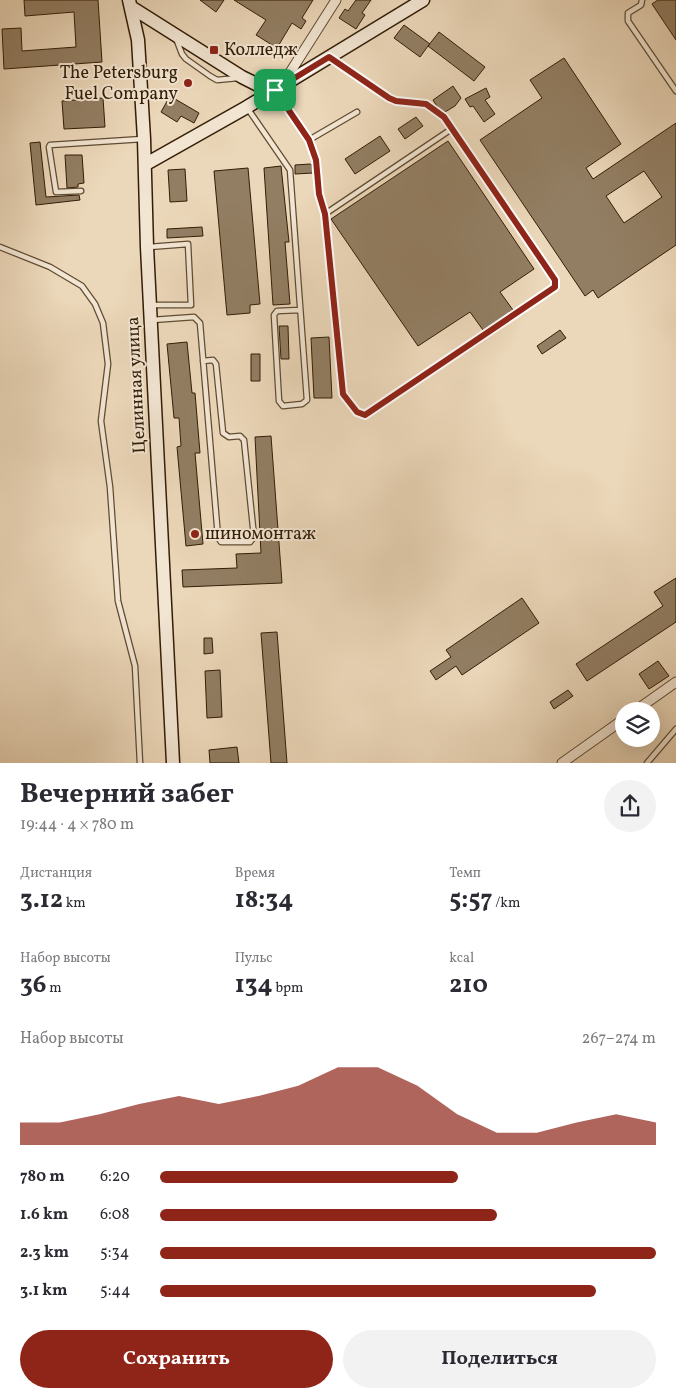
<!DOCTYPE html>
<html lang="ru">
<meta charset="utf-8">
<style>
:root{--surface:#fff;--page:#f2f2f3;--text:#2b2b33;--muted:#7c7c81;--accent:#8f2418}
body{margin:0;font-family:Vollkorn,serif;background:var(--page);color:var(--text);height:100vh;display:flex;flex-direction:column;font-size:19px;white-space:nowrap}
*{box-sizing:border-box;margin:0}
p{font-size:16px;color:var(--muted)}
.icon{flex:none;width:28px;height:28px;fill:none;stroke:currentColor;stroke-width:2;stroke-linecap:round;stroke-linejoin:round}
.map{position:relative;height:763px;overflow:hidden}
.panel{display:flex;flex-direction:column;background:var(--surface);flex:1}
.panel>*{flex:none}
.fabs{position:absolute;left:615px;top:702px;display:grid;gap:10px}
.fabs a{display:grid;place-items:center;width:45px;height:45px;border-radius:50%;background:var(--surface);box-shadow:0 5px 20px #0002;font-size:25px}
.pin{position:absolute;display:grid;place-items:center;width:42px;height:42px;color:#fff;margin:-21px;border-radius:10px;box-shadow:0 2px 8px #0006}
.round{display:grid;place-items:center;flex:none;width:52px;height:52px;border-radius:26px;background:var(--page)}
.overview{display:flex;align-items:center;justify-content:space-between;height:85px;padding:0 20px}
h1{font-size:28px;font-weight:700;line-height:38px}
.figures{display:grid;grid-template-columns:repeat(3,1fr);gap:8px;height:85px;padding:5px 20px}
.figures div{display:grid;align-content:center}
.figures b{font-size:25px;font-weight:700}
.figures small{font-size:14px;font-weight:400}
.figures p{font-size:14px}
.chart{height:140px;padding:10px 20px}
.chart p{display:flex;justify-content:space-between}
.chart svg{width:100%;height:90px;margin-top:5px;fill:var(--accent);opacity:.7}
.button{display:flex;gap:10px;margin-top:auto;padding:10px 20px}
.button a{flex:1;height:58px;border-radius:30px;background:var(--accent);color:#fff;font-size:20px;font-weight:700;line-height:58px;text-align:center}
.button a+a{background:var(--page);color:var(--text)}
ul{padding:0 20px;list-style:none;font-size:16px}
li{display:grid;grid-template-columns:80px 60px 1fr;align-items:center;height:38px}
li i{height:12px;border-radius:6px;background:var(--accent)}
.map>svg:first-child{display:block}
.building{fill:#927e63;stroke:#321d06;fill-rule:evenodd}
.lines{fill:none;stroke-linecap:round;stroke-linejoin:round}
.lane-casing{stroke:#604c33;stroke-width:7}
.street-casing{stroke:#604c33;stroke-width:11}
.secondary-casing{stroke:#321d06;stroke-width:15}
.lane{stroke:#f2e5d2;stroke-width:4.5}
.street{stroke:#f2e5d2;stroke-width:9}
.secondary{stroke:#f2e5d2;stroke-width:12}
.route-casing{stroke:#fff;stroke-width:10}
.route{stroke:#8f2418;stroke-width:6}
.poi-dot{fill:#8f2418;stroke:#f2e5d2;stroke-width:2}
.labels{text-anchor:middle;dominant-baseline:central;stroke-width:4;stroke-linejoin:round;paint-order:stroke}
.poi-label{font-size:18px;fill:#321d06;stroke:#f2e5d2;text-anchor:start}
.street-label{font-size:18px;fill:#321d06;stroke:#f2e5d2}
</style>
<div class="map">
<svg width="676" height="763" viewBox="0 0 676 763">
<rect width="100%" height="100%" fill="#ebd7b9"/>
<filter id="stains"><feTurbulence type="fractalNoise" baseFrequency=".004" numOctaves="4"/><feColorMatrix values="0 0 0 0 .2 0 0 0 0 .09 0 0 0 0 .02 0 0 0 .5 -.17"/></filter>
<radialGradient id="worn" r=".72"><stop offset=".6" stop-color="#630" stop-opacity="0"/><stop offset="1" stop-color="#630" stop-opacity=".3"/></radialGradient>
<!-- building -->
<path class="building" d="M24,0H98L102,62L4,69L2,29L21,28L22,51L76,47L74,12L25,16Z
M200,0H224L216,12Z
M234,0H313L302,18L306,21L301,29L292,23L277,48L256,35L266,20Z
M356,0H371L362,13L365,15L356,29L339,18L345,9L348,11Z
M658,0H676V40L652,4Z
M404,25L430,44L428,46L439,32L485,67L474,81L428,46L420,57L394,38Z
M564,58L621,144L586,168L593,179L676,123V245L598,298L593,290L585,296L480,140L542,98L530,80ZM644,171L662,197L624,223L606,196Z
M453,86L461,98L455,106L445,112L438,108L433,100Z
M486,88L490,97L485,100L495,114L484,122L473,106L470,107L465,99Z
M170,96L199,113L194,123L181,116L177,122L161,112Z
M103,98L105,127L64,129L62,101Z
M416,117L423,126L405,139L398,129Z
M380,136L390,151L355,174L345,159Z
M448,141L534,269L500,292L513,310L483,330L470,312L418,346L331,219Z
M40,142L46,197L79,195L80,200L36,205L30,143Z
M65,155H82L84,183L78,184V187L67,188Z
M310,164L312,165L313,173L295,174V165Z
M281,166L289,242H285L290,304L273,305L264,168Z
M248,168L260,304L250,305V313L227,315L214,171Z
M185,169L187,201L170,202L168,170Z
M202,227L203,236L167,238V229Z
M279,326H288L289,359H281Z
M560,330L566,338L542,354L537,346Z
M329,337L332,398H314L311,338Z
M187,342L192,393H195L200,453H195L203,544L186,546L177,447L181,446L179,418H174L167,344Z
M251,354H260V381H251Z
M271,436L282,583L183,587L182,570L237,568L236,554L261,553L255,437Z
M676,578V622L587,681L576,664L663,606L654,592Z
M522,598L539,623L462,675L456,666L436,680L430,671L451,657L446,650Z
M277,632L287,763H271L261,633Z
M204,638H212L213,653L204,654Z
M658,661L669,676L649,689L639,674Z
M220,670L222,717L207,718L205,671Z
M568,690L573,696L554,709L550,702Z
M237,747L239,763H210L209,750Z"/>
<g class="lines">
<defs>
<path id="lane" d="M642,0L641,5L628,13V21L676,91
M177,41L182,54L186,59L210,76L217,80L238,78
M275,91L309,140L316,160L319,194L325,214L343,394C350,403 356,416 368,414L555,287V280L444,117L426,104L396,101L389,98L331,58
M248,109L290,170L307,400L302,404L283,406L279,401L274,315L277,311L300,310
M309,140L357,112
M81,191L56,192L49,147L50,145L143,139
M325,214L453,128
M0,247L50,267L82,286L95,304L103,323L108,364L101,421L110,487L118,601L135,666L140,763
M149,247L188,244L191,305H152
M152,320L194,317L200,323L218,537L221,542H250L254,537L244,440L240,436L229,437L223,433L216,364L213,360L203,361
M647,763L676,729"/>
<path id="street" d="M284,82L336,0
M635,711L676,682
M562,763L624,719"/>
<path id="secondary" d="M129,0L138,40L144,139L147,247L173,763
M131,7L242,77L266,89H275
M146,164L247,107L423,0"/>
</defs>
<!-- lane casing -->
<use href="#lane" class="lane-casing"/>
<!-- street casing -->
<use href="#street" class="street-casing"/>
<!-- secondary casing -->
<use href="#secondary" class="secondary-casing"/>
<!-- lane -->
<use href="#lane" class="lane"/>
<!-- street -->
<use href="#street" class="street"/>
<!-- secondary -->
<use href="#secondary" class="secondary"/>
</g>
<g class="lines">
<defs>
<path id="route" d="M329,57L389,98L396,101L426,104L444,117L555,280V287L365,415L357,412L343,394L325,214L319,194L316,160L309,140L275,90Z"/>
</defs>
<!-- route casing -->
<use href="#route" class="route-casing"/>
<!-- route -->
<use href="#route" class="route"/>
</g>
<!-- markers -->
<g class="poi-dot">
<rect x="209" y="45" width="10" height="10" rx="2.5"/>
<circle cx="188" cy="83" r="5"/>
<circle cx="195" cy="534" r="5"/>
</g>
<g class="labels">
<!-- poi labels -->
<g class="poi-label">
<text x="224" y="50">Колледж</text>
<text x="178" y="73" text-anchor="end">The Petersburg<tspan x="178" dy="21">Fuel Company</tspan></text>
<text x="205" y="534">шиномонтаж</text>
</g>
<!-- street labels -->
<g class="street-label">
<text transform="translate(137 385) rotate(-93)">Целинная улица</text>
</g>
</g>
<rect width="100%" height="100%" filter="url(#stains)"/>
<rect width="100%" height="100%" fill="url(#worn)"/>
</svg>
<div class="fabs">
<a><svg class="icon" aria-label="layers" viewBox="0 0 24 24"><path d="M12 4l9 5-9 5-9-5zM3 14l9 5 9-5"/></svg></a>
</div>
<div class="pin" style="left:275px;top:90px;background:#1e9e55"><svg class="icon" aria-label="arrive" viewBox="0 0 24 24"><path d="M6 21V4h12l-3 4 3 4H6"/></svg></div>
</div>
<section class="panel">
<div class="overview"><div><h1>Вечерний забег</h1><p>19:44 · 4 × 780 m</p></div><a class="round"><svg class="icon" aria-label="share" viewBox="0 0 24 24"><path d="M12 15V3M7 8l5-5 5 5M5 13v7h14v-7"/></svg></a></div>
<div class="figures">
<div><p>Дистанция</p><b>3.12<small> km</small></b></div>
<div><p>Время</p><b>18:34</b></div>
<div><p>Темп</p><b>5:57<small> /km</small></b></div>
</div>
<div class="figures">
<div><p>Набор высоты</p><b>36<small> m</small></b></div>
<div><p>Пульс</p><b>134<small> bpm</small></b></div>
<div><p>kcal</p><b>210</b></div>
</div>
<div class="chart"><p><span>Набор высоты</span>267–274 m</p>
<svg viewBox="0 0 160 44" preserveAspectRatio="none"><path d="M0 44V33L10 33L20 29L30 24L40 20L50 24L60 20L70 15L80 6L90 6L100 15L110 29L120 38L130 38L140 33L150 29L160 33V44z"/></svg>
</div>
<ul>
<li><b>780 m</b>6:20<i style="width:60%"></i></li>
<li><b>1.6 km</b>6:08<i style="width:68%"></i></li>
<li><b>2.3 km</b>5:34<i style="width:100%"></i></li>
<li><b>3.1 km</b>5:44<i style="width:88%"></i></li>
</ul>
<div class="button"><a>Сохранить</a><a>Поделиться</a></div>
</section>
